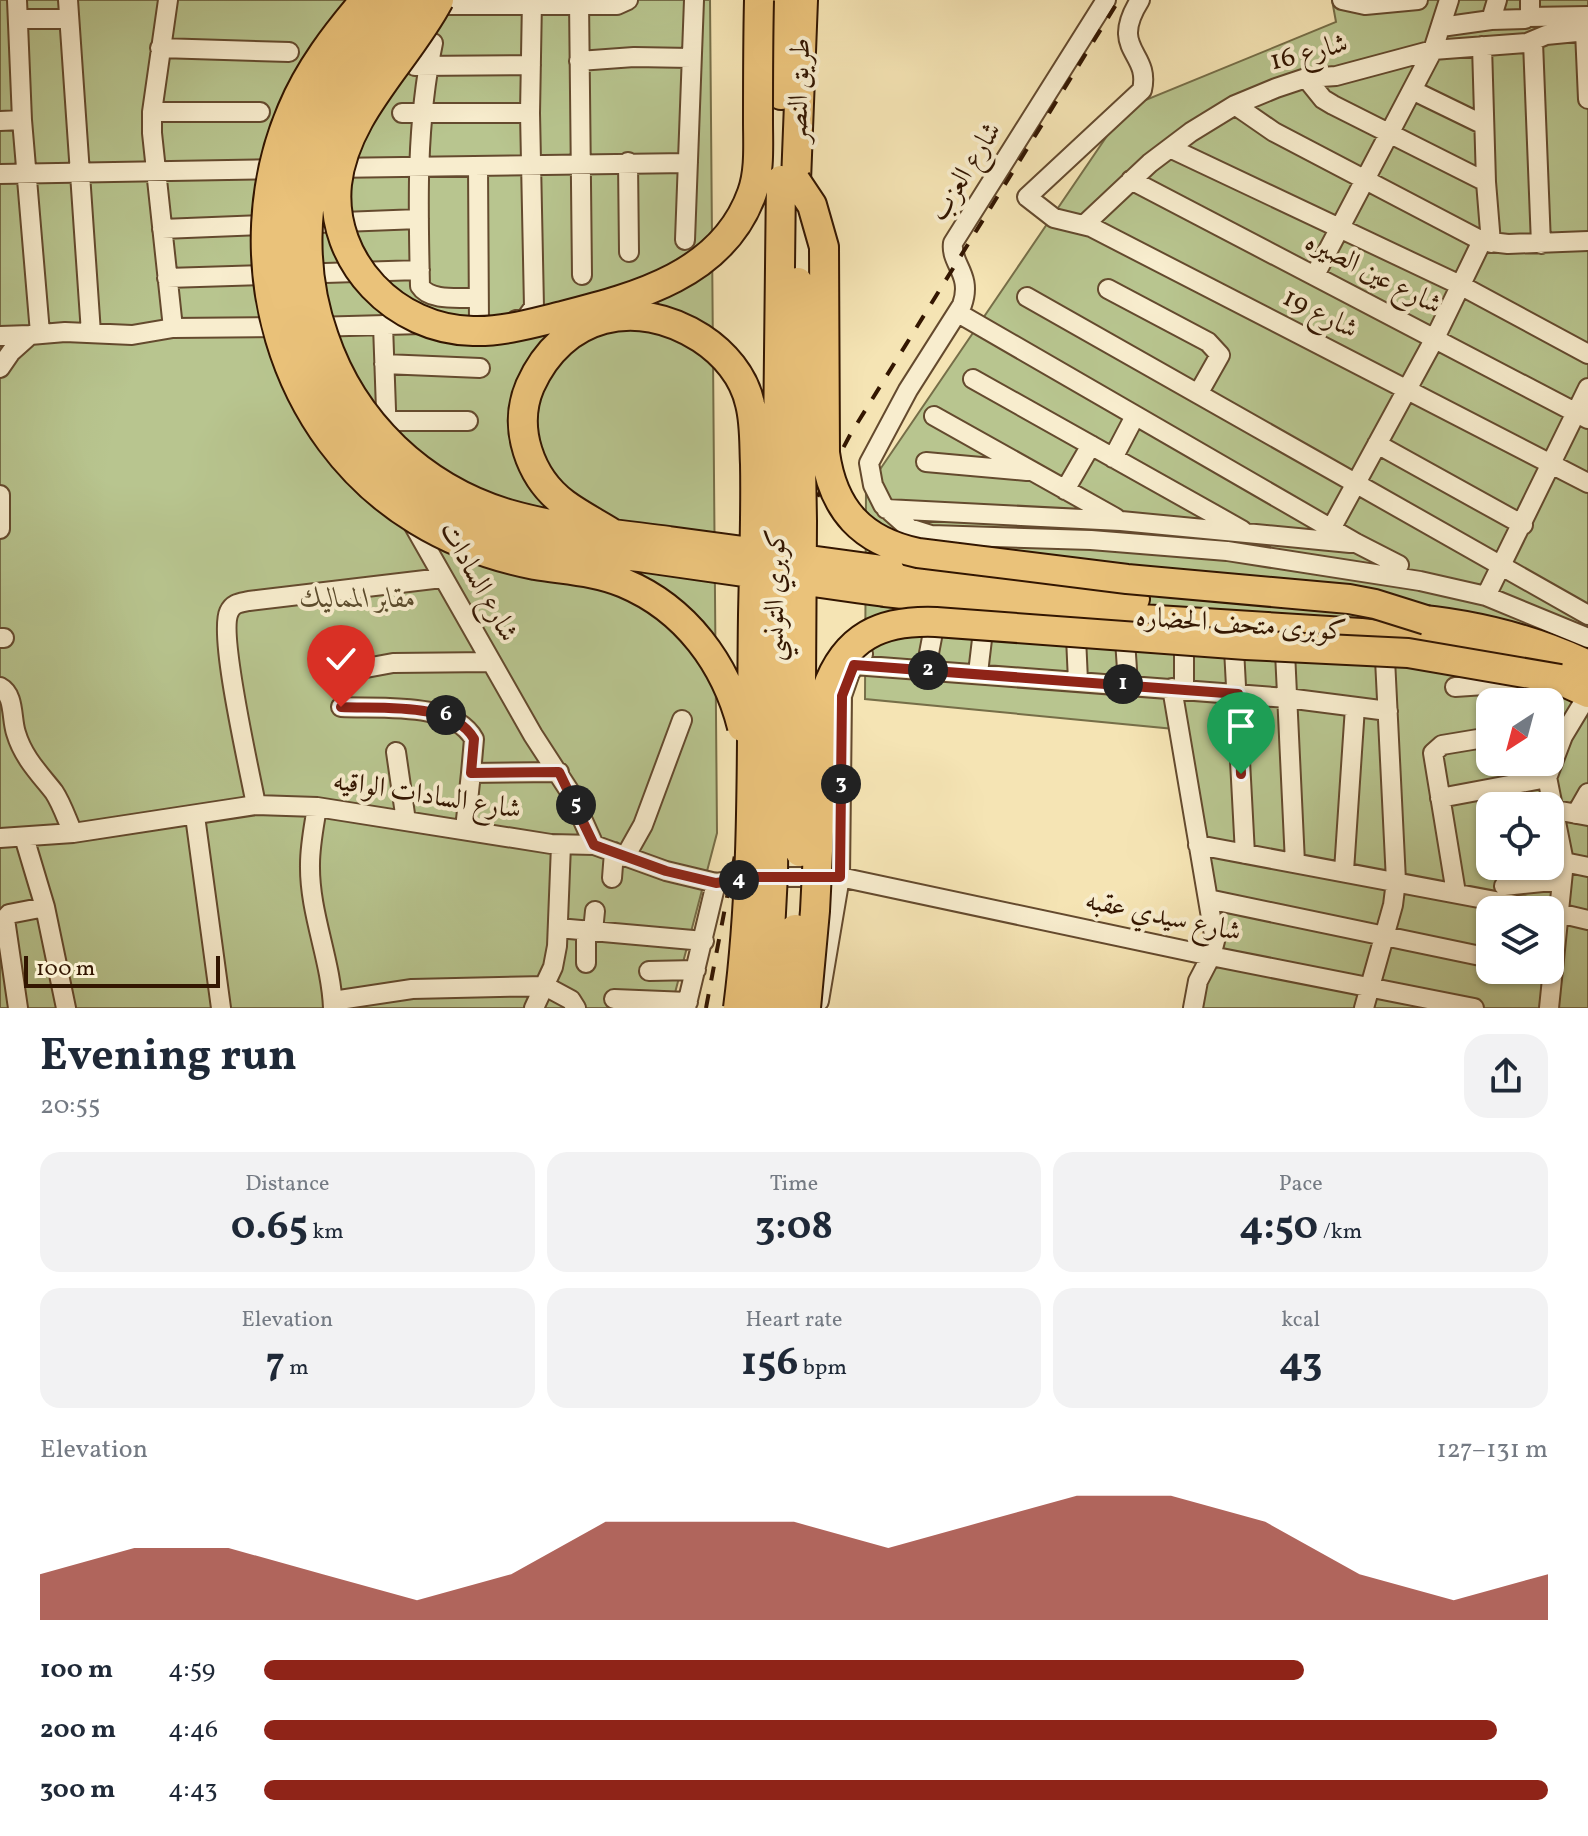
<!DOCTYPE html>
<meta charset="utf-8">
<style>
:root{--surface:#fff;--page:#f2f2f3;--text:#1f2937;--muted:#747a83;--accent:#8f2418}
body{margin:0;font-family:Vollkorn,Amiri,serif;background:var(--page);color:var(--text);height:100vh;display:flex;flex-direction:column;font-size:30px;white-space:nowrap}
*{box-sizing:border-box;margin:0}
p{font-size:26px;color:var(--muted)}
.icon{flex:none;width:44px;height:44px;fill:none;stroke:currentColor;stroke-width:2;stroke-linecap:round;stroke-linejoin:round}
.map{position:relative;height:1008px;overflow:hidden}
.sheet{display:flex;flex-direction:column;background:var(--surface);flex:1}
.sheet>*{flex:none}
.needle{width:52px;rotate:216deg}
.controls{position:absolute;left:1476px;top:688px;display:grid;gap:16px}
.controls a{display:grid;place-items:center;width:88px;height:88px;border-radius:16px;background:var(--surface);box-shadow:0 2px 6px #0004;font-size:40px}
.scale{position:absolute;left:24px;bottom:20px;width:196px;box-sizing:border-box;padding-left:8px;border:4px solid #331601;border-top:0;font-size:22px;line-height:28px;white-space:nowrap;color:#331601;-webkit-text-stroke:6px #f8edce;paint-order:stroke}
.pin{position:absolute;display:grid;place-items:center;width:68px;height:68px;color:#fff;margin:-82px -34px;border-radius:50% 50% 50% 0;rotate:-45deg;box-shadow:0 0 8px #0007}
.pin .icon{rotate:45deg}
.km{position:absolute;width:40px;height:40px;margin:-20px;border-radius:50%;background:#222;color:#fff;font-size:22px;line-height:40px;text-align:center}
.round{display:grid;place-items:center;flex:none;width:84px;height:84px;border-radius:24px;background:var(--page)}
.overview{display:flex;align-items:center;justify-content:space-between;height:136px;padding:0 40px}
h1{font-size:44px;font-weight:700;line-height:60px}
.stats{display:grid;grid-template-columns:repeat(3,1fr);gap:12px;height:136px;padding:8px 40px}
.stats div{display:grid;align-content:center;border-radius:20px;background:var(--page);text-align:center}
.stats b{font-size:40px;font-weight:700}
.stats small{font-size:22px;font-weight:400}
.stats p{font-size:22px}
.chart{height:224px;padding:16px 40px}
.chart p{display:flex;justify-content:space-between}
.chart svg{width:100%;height:144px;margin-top:8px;fill:var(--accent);opacity:.7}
ul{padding:0 40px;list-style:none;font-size:26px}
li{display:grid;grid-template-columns:128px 96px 1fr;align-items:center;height:60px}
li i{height:20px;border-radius:10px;background:var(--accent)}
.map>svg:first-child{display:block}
.green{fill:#b8c58f;stroke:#766e48;stroke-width:2;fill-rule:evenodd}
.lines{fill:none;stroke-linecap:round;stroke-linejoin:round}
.minor-casing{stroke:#644a2e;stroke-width:22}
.highway-casing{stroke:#331601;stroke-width:32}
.minor{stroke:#f8edce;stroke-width:18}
.highway{stroke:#eac27a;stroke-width:28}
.rail{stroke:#331601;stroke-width:4;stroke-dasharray:14 14;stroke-linecap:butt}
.highway-bridge-casing{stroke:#331601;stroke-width:32;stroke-linecap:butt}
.highway-bridge{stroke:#eac27a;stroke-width:28}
.route-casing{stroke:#fff;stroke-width:16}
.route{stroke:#8f2418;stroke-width:10}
.labels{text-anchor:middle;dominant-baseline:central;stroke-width:8;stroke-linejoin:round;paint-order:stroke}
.street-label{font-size:28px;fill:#331601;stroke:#f8edce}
.park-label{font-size:28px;font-style:italic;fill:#5b4b2c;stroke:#f8edce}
</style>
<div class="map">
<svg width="1588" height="1008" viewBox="0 0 1588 1008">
<rect width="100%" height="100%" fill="#f5e4b4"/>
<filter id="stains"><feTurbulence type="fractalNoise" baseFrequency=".0025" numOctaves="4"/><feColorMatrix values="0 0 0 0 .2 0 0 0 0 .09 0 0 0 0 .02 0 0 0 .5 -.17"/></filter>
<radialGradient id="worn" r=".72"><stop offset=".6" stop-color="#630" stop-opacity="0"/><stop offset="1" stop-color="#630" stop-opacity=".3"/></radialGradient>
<!-- green -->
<path class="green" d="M0,0H710L717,833L671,1008H0Z
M1332,0H1588V1008H1192L1210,922L1174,729L865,699L866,490L1126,108L1336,22ZM1490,702H1550V762H1490ZM1490,806H1550V866H1490ZM1490,910H1550V970H1490Z"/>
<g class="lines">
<defs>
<path id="minor" d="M17,0L22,120L40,333
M68,0L91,333
M168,0L152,112V133L173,328L287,327
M579,0L582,275
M1106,0L953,243C950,264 973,274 962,305L908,390L869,463L873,485L883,505L909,528L931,535L1091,540L1227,551L1420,581L1486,596L1588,638
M1140,0C1108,51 1151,51 1142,90L1027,197L1054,218L1091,227L1588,483
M1342,0L1365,5L1418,0
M428,5H617L628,0
M1528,17L1588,16
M18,19H69
M1491,20L1525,19L1530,13V0
M1441,27L1491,20L1497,0
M1585,31L1588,99
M1533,42L1541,244
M433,43C416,124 418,204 420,286C430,302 461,297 478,298
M1482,46L1486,182L1491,243
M160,48L289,52
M579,61L634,57L691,58
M415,66L531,65
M1306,78L1323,99L1333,105L1486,182
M1412,90L1484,125
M1235,105L1274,132L1482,241L1508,244L1588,241
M152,112H260
M402,113H530
M0,121L22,120
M1170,148L1460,285L1588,354
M628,162L629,252
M478,166L479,324
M331,168L688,163
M0,174L281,169
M1131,180L1588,419
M1084,225L1150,163L1191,132L1235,105L1276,88L1306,78L1336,76L1433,50L1527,43L1546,35L1588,31
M162,229L419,219
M685,240L694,0
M1315,275L1433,50L1449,0
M167,278L420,270
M1108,289L1208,342L1220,355L1198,394
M1027,297L1588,615
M958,313L1356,543L1399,565
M516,320L526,318L534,307L530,113L532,0
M383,325L387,438
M312,327L423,324
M0,336L30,335
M384,364L480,368
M0,368L11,352L30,335L65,332L132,335L173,328
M973,379L1242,530
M934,416L1116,518
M385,421H468
M1377,444L1523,525
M1113,458L1135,416
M926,462L1027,471
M1065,490L1091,445
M0,495V529
M886,509L1121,521L1350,543
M409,517L533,735L570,792L594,845
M1331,529L1435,338L1482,241
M1486,596L1588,388
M1076,637L1078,681
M0,638H4
M1125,640L1128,684
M1234,649L1245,854
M1285,652L1295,863
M854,665L1287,698L1388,711
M366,668L393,663L491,662
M926,669L934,627
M978,673L983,631
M0,687C15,695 11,718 16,733C23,757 39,773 54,792C62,804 67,820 73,833
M1455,687L1529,682L1533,702
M1172,688L1215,941L1211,956L1198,981L1193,1008
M1184,689V645
M341,707C380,709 453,701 474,739L471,773
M396,752L406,821
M1544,762L1564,862L1549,1008
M1440,798L1547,778L1563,736L1583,703
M256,805C250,772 218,635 229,612C233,603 240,603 249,601L442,578
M317,807C314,826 310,845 310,864C309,913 331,959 333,1008
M1555,810L1588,816
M1576,814L1588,793
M195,816L221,1008
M465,829L471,773L559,772
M24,837L45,907L66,1008
M0,838L73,833L256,805L317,807L551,844L594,845L666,871L716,883L758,877H840L1211,956L1474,1008
M1198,845L1543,910
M625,857L643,825L682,720
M1564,862L1588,867
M1344,871L1355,707
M612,878L614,852
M1504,886L1562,880
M1456,893L1433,753L1442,745L1490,737
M1208,899L1490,958
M1550,911L1588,920
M558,928L704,941
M586,930V963
M593,931L595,911
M649,971L696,970
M614,999L688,1002
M333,1001L412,989L545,986L571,1000L576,1008
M819,1001L840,877L842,696L850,673L863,654
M18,1008L5,919L9,914L45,907
M534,1008L553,967L557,946L561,845
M686,1008L716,883
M1364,1008L1393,905L1396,881L1385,659"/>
<path id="highway" d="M781,95V0
M796,181L803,0
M890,571L1135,599
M885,592L1125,618L1361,633L1456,644L1507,656L1588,693
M1404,618C1469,623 1529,637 1588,665"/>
</defs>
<!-- minor casing -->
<use href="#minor" class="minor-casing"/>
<!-- highway casing -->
<use href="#highway" class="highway-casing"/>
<!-- minor -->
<use href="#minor" class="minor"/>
<!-- highway -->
<use href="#highway" class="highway"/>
<!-- rail -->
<path class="rail" d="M706,1008L740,829L748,628L850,435L1119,0"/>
<defs>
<path id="highway-bridge" d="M365,0C336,34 309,69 292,110C230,255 280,437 417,520C453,542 494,557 535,565C565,570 596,571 624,583C686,609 726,664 742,727
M391,0C359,43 322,86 304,138C247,305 337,486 508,536C552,549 600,552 646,558C725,569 805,581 885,592
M415,0C402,23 384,42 368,63C351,85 337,110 327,136C302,200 301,273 324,337C353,423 422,488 508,514C560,529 616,534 669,541C743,551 817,561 890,571
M439,0C407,61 345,113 337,184C329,262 396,330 473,331C503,332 533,323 562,316C636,297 723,275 752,193C760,171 758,145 758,121C758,81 758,40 759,0
M796,181L812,205L824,247L825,453C833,510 862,541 918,553L1127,579L1349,599L1375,604L1426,620
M798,282L802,521L800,852
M612,533C596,523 580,515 565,504C530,478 512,428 530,386C562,314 636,296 701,338C724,353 744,376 750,404C755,423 754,444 755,464C756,514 754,565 753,615C751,746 755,878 738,1008
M762,1008L768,970L773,874L781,180
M786,1008L795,929
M806,1008L815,911L826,691C845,636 881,620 936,622L1246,645L1408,653L1560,679"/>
</defs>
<!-- highway-bridge casing -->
<use href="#highway-bridge" class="highway-bridge-casing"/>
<!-- highway-bridge -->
<use href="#highway-bridge" class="highway-bridge"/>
</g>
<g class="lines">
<defs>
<path id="route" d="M341,707C379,709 453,701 474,739L471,773L559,772L594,845L666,871L716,883L758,877H840L842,696L854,665L1238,694L1241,774"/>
</defs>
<!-- route casing -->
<use href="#route" class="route-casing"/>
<!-- route -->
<use href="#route" class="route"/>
</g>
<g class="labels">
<!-- street labels -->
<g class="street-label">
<text transform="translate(1309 53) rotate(-14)">شارع 16</text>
<text transform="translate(800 90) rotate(-88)">طريق النصر</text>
<text transform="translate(966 172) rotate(-58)">شارع العزب</text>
<text transform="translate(1373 274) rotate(27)">شارع عين الصيره</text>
<text transform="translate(1320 314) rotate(27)">شارع 19</text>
<text transform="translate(478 582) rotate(61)">شارع السادات</text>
<text transform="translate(776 595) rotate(-89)">كوبري التونسي</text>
<text transform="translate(1241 625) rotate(4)">كوبرى متحف الحضاره</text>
<text transform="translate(427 796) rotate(9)">شارع السادات الواقيه</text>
<text transform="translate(1163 917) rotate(12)">شارع سيدي عقبه</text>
</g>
<!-- park labels -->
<g class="park-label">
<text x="358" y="599">مقابر المماليك</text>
</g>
</g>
<rect width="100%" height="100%" filter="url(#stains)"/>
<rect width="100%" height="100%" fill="url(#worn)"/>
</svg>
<div class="controls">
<a><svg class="needle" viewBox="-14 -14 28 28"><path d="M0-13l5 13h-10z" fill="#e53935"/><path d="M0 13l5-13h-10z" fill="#747a83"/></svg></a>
<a><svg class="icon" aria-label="locate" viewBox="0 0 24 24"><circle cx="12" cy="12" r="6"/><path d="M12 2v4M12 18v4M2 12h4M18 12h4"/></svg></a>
<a><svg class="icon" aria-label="layers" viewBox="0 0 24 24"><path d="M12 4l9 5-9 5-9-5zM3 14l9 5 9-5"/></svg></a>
</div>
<div class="scale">100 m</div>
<div class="pin" style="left:1241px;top:774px;background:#1e9e55"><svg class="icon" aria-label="arrive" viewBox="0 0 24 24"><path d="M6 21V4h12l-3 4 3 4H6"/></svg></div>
<div class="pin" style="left:341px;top:707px;background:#d93025"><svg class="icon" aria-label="check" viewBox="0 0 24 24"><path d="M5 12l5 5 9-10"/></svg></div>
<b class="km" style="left:1123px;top:684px">1</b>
<b class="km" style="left:928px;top:670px">2</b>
<b class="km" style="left:841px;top:784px">3</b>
<b class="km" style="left:739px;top:880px">4</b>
<b class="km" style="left:576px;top:805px">5</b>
<b class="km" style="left:446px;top:715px">6</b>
</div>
<section class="sheet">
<div class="overview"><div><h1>Evening run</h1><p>20:55</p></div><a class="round"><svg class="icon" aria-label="share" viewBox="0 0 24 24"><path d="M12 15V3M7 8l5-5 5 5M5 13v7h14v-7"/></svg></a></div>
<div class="stats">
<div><p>Distance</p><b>0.65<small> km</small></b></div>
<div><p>Time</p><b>3:08</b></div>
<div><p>Pace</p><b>4:50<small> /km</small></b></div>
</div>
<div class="stats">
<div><p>Elevation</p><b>7<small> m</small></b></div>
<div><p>Heart rate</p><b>156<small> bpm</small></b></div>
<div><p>kcal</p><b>43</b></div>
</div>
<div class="chart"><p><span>Elevation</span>127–131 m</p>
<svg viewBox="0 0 160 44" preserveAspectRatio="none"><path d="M0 44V30L10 22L20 22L30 30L40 38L50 30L60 14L70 14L80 14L90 22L100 14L110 6L120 6L130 14L140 30L150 38L160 30V44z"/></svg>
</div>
<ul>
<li><b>100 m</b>4:59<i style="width:81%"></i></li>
<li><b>200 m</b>4:46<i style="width:96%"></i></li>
<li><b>300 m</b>4:43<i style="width:100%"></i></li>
</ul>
</section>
